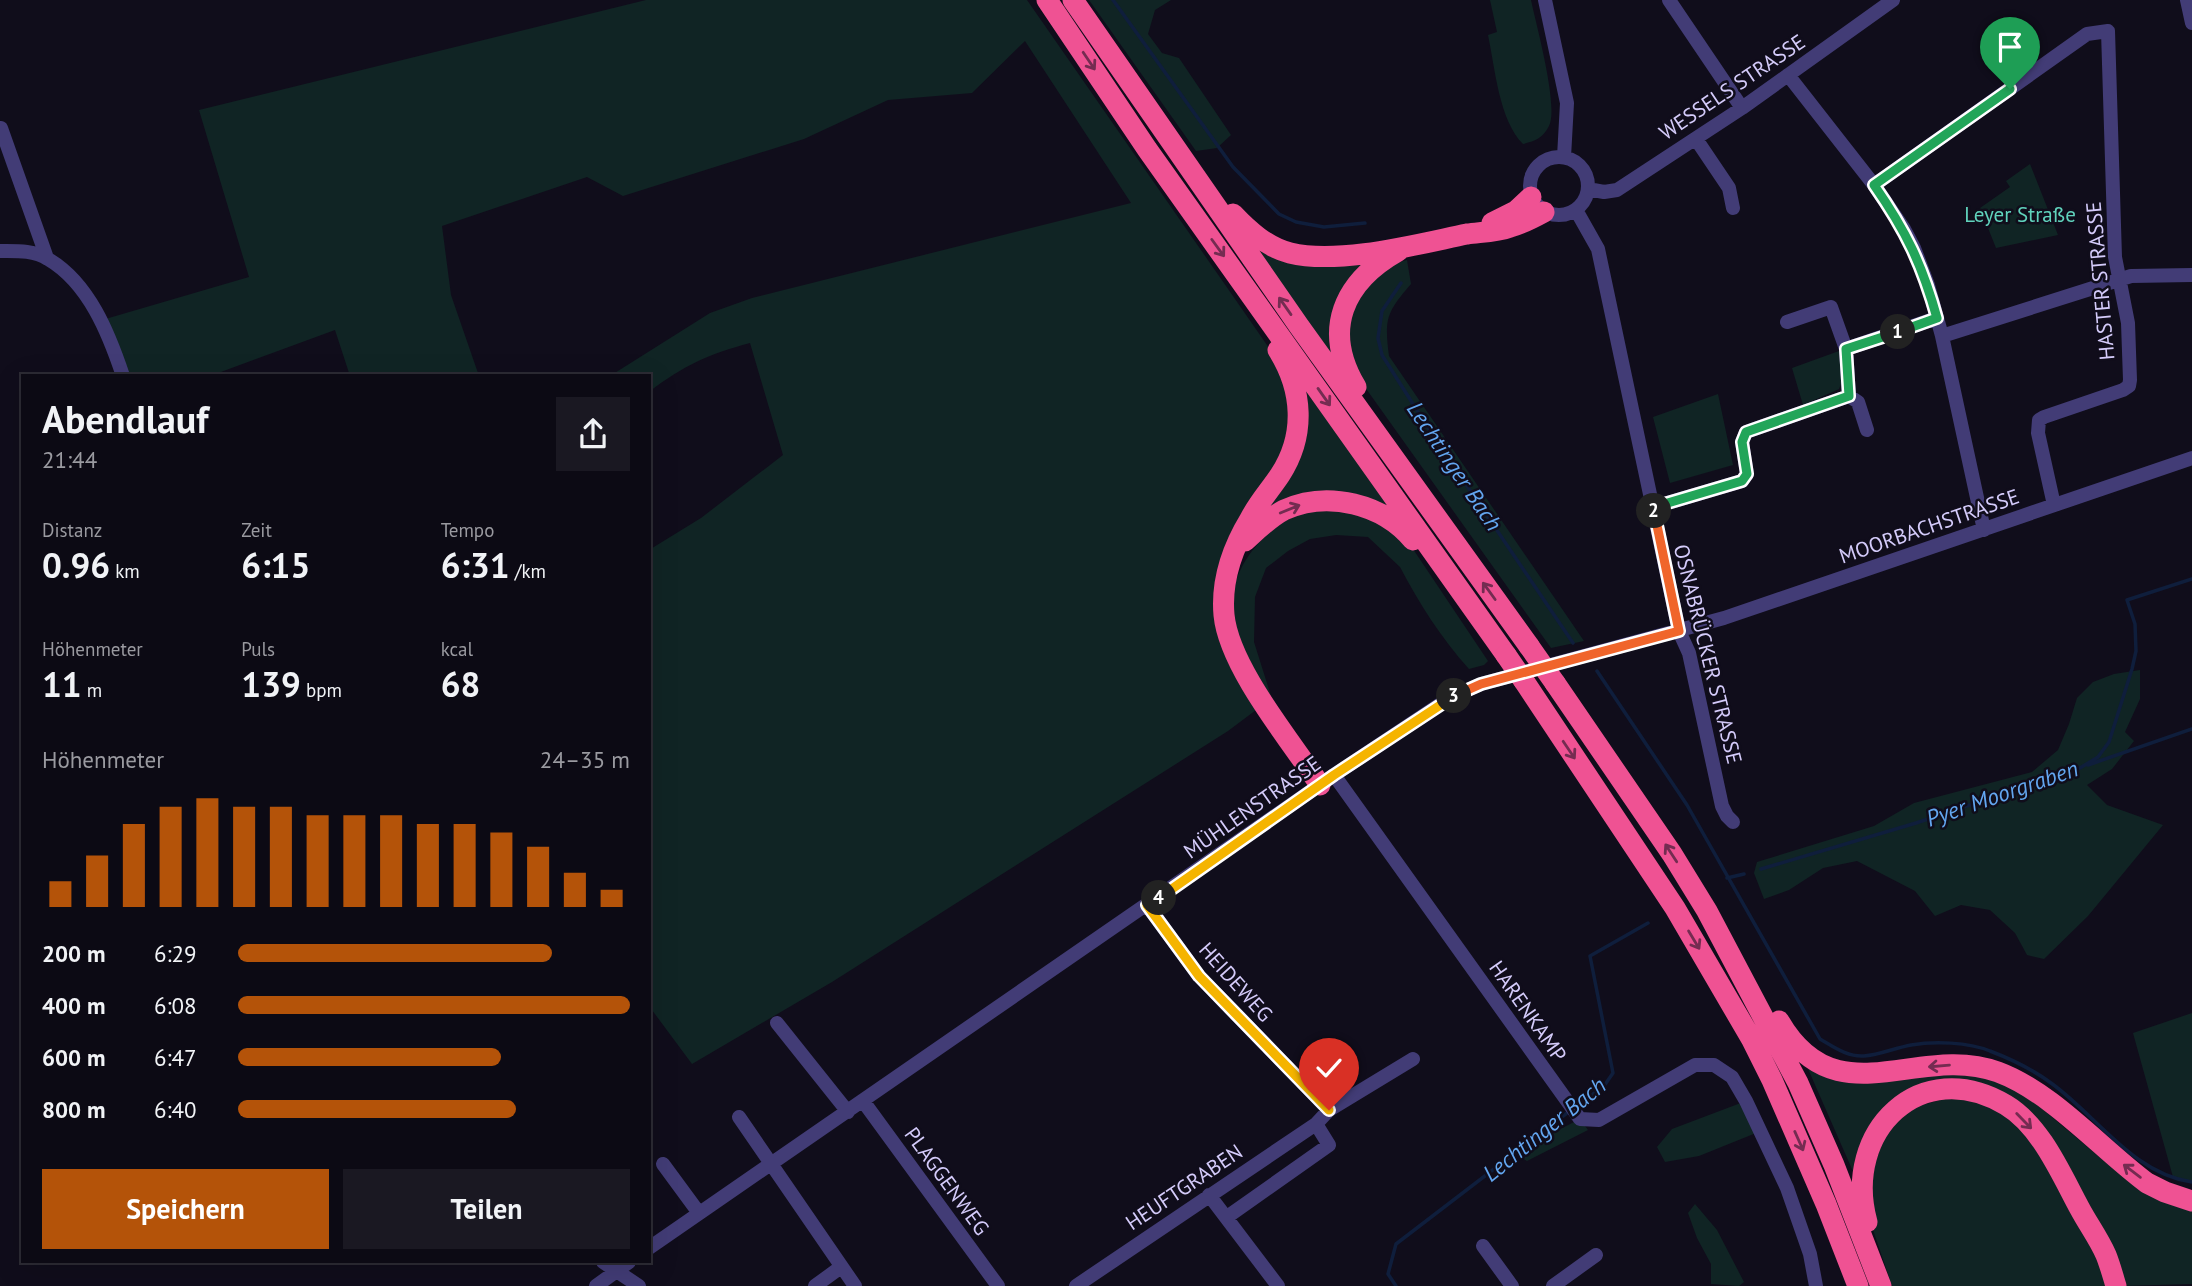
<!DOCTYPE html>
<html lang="de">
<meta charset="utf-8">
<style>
:root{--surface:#0c0a14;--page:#1a1822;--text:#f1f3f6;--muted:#9a9aa0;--line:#2c2b34;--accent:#b45309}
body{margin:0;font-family:"PT Sans",sans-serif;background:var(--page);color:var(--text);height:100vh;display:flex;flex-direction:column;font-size:26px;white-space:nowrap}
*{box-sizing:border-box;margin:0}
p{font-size:23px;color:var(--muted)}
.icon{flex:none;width:38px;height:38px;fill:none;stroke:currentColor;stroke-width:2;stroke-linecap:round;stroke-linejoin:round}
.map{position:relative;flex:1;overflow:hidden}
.sheet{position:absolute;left:21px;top:374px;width:630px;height:889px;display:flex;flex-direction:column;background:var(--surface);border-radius:0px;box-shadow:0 7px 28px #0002,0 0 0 2px var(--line)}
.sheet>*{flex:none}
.pin{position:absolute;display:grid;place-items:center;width:60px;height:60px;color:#fff;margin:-72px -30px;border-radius:50% 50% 50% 0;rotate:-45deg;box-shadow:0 0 7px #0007}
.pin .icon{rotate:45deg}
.km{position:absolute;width:35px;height:35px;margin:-18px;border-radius:50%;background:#222;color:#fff;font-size:19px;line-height:35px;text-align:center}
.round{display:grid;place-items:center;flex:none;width:74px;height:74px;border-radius:0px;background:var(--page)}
.head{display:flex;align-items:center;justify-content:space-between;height:119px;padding:0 21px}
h1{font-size:38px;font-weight:800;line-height:52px}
.metrics{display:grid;grid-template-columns:repeat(3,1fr);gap:10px;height:119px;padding:7px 21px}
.metrics div{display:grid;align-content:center}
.metrics b{font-size:35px;font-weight:800}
.metrics small{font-size:19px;font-weight:400}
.metrics p{font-size:19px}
.chart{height:196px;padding:14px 21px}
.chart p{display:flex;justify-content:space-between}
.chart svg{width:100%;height:126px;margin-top:7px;stroke:var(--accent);stroke-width:6}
.button{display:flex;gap:14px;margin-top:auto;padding:14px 21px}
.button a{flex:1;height:80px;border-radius:0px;background:var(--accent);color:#fff;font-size:28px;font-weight:800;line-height:80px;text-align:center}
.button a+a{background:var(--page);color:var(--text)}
ul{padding:0 21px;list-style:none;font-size:23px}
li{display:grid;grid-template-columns:112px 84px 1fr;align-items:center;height:52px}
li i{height:18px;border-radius:9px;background:var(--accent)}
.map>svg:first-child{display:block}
.green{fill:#102424}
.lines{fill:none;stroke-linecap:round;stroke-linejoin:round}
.stream{stroke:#0f1e3c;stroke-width:3.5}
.minor{stroke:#423c76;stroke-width:14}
.highway{stroke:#ef5293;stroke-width:21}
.highway-bridge{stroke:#ef5293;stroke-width:21}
.oneway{stroke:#742c51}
.split-1-casing{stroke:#fff;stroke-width:14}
.split-2-casing{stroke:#fff;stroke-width:14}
.split-3-casing{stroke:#fff;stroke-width:14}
.split-4-casing{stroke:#fff;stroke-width:14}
.split-5-casing{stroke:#fff;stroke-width:14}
.split-1{stroke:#22a559;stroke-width:9}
.split-2{stroke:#22a559;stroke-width:9}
.split-3{stroke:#f0652b;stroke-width:9}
.split-4{stroke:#f5b400;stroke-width:9}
.split-5{stroke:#f5b400;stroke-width:9}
.labels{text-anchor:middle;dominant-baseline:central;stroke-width:5;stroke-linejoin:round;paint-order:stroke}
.street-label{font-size:21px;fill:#d4cbfa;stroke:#100d1b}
.park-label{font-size:21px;fill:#60d2bc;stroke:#100d1b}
.water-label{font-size:23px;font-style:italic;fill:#63a6f0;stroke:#100d1b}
</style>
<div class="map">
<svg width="2192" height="1286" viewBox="0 0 2192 1286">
<rect width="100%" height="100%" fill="#100d1b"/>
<!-- green -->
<path class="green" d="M646,0H1027L1274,355L1283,377L1292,417L1281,459L1228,541L1217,573V632L1230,666L1256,710L1228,731L832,982L692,1064L649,1006V550L701,518L783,455L750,343C709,354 684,365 649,392V376H610L710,313L752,298L1131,203L1025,41L972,93L888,100L804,139L623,196L587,177L442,226L451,295L479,376H350L335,330L210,376H124L102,320L249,277L199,110Z
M1089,0H1171L1155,10L1148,34L1162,53L1179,58L1231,135L1217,148L1196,151Z
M1490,0H1531C1536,24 1559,107 1549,126C1543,138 1535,141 1523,144C1499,120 1495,68 1488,35L1497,32Z
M2030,164L2058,235L1996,248L1980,208L2010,187L2006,181Z
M1255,249L1267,254L1369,260C1330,291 1335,312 1333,357Z
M1407,260L1411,284C1387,312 1384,318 1389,356L1584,641L1551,648L1357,376C1340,337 1346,291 1386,268C1392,264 1400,262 1407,260Z
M1839,351L1842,381L1839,389L1803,405L1792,368Z
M1301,382L1392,511L1263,510L1281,485Z
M1718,394L1733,465L1670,483L1653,417Z
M1336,509L1381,523L1413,549L1488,661L1484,665L1469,669C1441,638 1419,603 1400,567L1368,537L1336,535L1310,539L1288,551L1266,568L1255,597L1254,642L1271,696C1257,674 1240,650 1234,625C1222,576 1261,528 1304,512C1314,508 1326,509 1336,509Z
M2140,670V699L2125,732L2134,741L2112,769L2087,785L2107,805L2163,825L2088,916L2044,959L2027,955L2015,933L1990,910L1961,905L1935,916L1915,891L1857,861L1823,868L1789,890L1764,899L1754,873L1757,862L1874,826L1914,803L2032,772L2058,750L2069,724L2077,698L2093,682L2114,674Z
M2192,1013V1182L2173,1177L2133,1033Z
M1805,1062L1952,1072L2002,1082L2034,1102L2116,1171L2192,1210V1284L2121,1286L2005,1098L1919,1090L1855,1176Z
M1955,1096L1981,1102L2005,1114L2026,1135L2067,1199L2107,1276L2109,1286H1892L1867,1212L1865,1196L1888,1123L1911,1108Z
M1746,1101L1761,1131L1699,1156L1665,1162L1657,1147L1672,1129Z
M1580,1119L1588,1130L1527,1161L1513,1153Z
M1695,1204L1717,1230L1744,1282L1739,1286L1711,1284V1264L1697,1238L1688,1213Z"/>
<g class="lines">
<!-- stream -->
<path class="stream" d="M1113,0L1233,167L1279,214L1296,222L1324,227L1365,223
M1401,283L1382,311L1378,338L1382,355L1432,434L1573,643
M1597,671L1687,805L1820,1039C1834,1047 1847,1057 1864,1056C1879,1055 1895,1048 1911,1045C1934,1041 1968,1042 1990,1051C2011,1059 2032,1069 2051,1083C2096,1115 2133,1174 2192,1182
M2088,765L2192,729
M1761,869L1916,823L2080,768L2098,757L2109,742L2132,669L2136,651L2135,624L2127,600L2192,579
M1727,878L1744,874
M1577,1106L1604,1086L1613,1073L1590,956L1648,923
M1396,1286L1388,1274L1396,1244L1571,1110"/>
<!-- minor -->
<path class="minor" d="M1545,0L1567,103L1564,157
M1669,0L1742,108
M2187,0L2192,23
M1788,75L1874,185L1904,229L1914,248L1928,285L1942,336L1984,530
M1,128L47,258
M1696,139L1729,188L1733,208
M1530 186a29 29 0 1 1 58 0a29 29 0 1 1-58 0Z
M1874,185L2087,34L2108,31L2115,257L2128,323L2130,380L2129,386L2123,390L2044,417L2039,420L2038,433L2054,505
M1588,189L1604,192L1617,190L1742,108L1893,0
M1576,210L1598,249L1679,631L1689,653L1722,806L1727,816L1733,822
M0,251C16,251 34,250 48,259C89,283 109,334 123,376
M1787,322L1831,307L1846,349
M1942,336L2131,276L2192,275
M1849,396L1858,402L1867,430
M1654,507L1742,481L1747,474L1742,442L1746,432L1849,396L1846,349L1937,318
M1334,775L1580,1119L1599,1120L1695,1065H1714L1732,1077L1746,1101L1787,1188L1810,1254L1816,1286
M1147,905L1199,976L1329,1110
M777,1023L848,1112
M863,1101L998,1286
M739,1117L855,1286
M663,1164L699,1213
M1209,1195L1278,1286
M1227,1217L1329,1145L1316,1124
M1483,1246L1512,1286
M649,1248L1334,775L1448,699L1481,684L1724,618L2192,458
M603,1262L639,1286
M596,1286L629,1262
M815,1286L841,1267
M1076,1286L1316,1124L1329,1110L1413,1059
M1553,1286L1596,1255"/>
<!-- highway -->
<path class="highway" d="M1047,0L1147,149L1506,655
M1073,0L1299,326L1529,646
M1233,214C1249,231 1267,247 1290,253C1339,265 1418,244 1467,234C1481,232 1496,232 1510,227C1522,224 1533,218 1544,212
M1492,223L1516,211L1531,197
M1278,350C1303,390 1306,435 1280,475C1270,490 1258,503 1250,519C1233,547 1221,581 1224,615C1229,667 1290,740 1320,785
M1356,387C1322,330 1343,282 1398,251
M1245,541C1257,530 1269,518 1284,510C1328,490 1383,504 1413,540
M1524,681L1675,908L1752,1040L1772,1080L1826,1204L1858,1286
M1555,683L1672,854L1707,911L1798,1083L1834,1165L1881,1286
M1779,1021C1836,1120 1918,1042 1998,1072C2052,1092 2100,1148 2147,1183L2165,1192L2192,1201
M1867,1222C1842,1131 1921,1054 2006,1105C2041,1126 2061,1174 2080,1209C2088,1224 2099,1239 2106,1255C2110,1265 2113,1276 2116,1286"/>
<!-- highway-bridge -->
<path class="highway-bridge" d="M1529,646L1555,683
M1506,655L1524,681"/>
</g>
<!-- one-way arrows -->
<defs><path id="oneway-shaft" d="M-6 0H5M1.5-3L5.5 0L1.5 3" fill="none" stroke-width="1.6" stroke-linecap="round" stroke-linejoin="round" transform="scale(1.75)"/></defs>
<g class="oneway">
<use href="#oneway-shaft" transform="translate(1089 61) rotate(56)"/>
<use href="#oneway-shaft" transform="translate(1218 248) rotate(54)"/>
<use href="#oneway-shaft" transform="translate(1285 306) rotate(-125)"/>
<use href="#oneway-shaft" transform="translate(1324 397) rotate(55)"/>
<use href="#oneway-shaft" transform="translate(1290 509) rotate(-22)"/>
<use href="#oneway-shaft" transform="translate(1489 591) rotate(-126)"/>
<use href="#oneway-shaft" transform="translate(1569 750) rotate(56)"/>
<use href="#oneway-shaft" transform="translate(1671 853) rotate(-123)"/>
<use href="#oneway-shaft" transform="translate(1694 940) rotate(59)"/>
<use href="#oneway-shaft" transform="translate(1939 1066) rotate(175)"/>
<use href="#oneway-shaft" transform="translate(2024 1121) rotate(46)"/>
<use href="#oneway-shaft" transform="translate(1799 1141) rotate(66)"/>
<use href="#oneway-shaft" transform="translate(2132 1171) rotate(-143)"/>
</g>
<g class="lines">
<defs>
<path id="split-1" d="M1898,332L1937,318C1922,264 1906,231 1874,185L2010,89"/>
<path id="split-2" d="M1654,511V507L1742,481L1747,474L1742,442L1746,432L1849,396L1846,349L1898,332"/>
<path id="split-3" d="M1454,696L1481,684L1679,631L1654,511"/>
<path id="split-4" d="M1159,898L1334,775L1454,696"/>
<path id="split-5" d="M1159,898L1147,905L1199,976L1329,1110"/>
</defs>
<!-- split-1 casing -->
<use href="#split-1" class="split-1-casing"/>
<!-- split-2 casing -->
<use href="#split-2" class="split-2-casing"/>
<!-- split-3 casing -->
<use href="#split-3" class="split-3-casing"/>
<!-- split-4 casing -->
<use href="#split-4" class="split-4-casing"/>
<!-- split-5 casing -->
<use href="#split-5" class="split-5-casing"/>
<!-- split-1 -->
<use href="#split-1" class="split-1"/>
<!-- split-2 -->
<use href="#split-2" class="split-2"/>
<!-- split-3 -->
<use href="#split-3" class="split-3"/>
<!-- split-4 -->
<use href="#split-4" class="split-4"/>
<!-- split-5 -->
<use href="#split-5" class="split-5"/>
</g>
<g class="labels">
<!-- street labels -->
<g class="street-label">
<text transform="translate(1732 87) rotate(-34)">WESSELS STRASSE</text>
<text transform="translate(2100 281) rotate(-95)">HASTER STRASSE</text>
<text transform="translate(1929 526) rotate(-19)">MOORBACHSTRASSE</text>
<text transform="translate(1708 654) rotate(76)">OSNABRÜCKER STRASSE</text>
<text transform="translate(1252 807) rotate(-35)">MÜHLENSTRASSE</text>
<text transform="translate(1236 982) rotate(48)">HEIDEWEG</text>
<text transform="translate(1528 1011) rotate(55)">HARENKAMP</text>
<text transform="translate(947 1181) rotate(54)">PLAGGENWEG</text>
<text transform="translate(1184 1187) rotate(-34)">HEUFTGRABEN</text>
</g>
<!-- park labels -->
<g class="park-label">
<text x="2020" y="214">Leyer Straße</text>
</g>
<!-- water labels -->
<g class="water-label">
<text transform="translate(1455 466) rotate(56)">Lechtinger Bach</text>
<text transform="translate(2002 793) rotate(-19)">Pyer Moorgraben</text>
<text transform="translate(1544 1129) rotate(-39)">Lechtinger Bach</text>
</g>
</g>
</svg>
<div class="pin" style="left:2010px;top:89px;background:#1e9e55"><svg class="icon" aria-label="arrive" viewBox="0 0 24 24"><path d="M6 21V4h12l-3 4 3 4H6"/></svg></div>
<div class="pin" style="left:1329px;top:1110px;background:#d93025"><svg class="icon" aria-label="check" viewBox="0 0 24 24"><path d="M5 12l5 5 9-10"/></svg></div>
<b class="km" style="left:1898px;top:332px">1</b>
<b class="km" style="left:1654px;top:511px">2</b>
<b class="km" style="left:1454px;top:696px">3</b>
<b class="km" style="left:1159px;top:898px">4</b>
<section class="sheet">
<div class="head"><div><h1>Abendlauf</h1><p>21:44</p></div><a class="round"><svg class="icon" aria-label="share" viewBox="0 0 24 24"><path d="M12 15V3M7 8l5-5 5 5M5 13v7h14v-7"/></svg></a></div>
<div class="metrics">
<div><p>Distanz</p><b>0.96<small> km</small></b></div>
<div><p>Zeit</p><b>6:15</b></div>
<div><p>Tempo</p><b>6:31<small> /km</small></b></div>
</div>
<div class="metrics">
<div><p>Höhenmeter</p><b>11<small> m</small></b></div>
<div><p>Puls</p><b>139<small> bpm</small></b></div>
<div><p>kcal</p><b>68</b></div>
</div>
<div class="chart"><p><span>Höhenmeter</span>24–35 m</p>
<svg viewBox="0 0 160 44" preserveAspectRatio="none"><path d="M5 44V35M15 44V26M25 44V15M35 44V9M45 44V6M55 44V9M65 44V9M75 44V12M85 44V12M95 44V12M105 44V15M115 44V15M125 44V18M135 44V23M145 44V32M155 44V38"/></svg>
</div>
<ul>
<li><b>200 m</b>6:29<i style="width:80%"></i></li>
<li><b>400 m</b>6:08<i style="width:100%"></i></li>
<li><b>600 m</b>6:47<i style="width:67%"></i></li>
<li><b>800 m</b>6:40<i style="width:71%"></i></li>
</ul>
<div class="button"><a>Speichern</a><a>Teilen</a></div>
</section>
</div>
